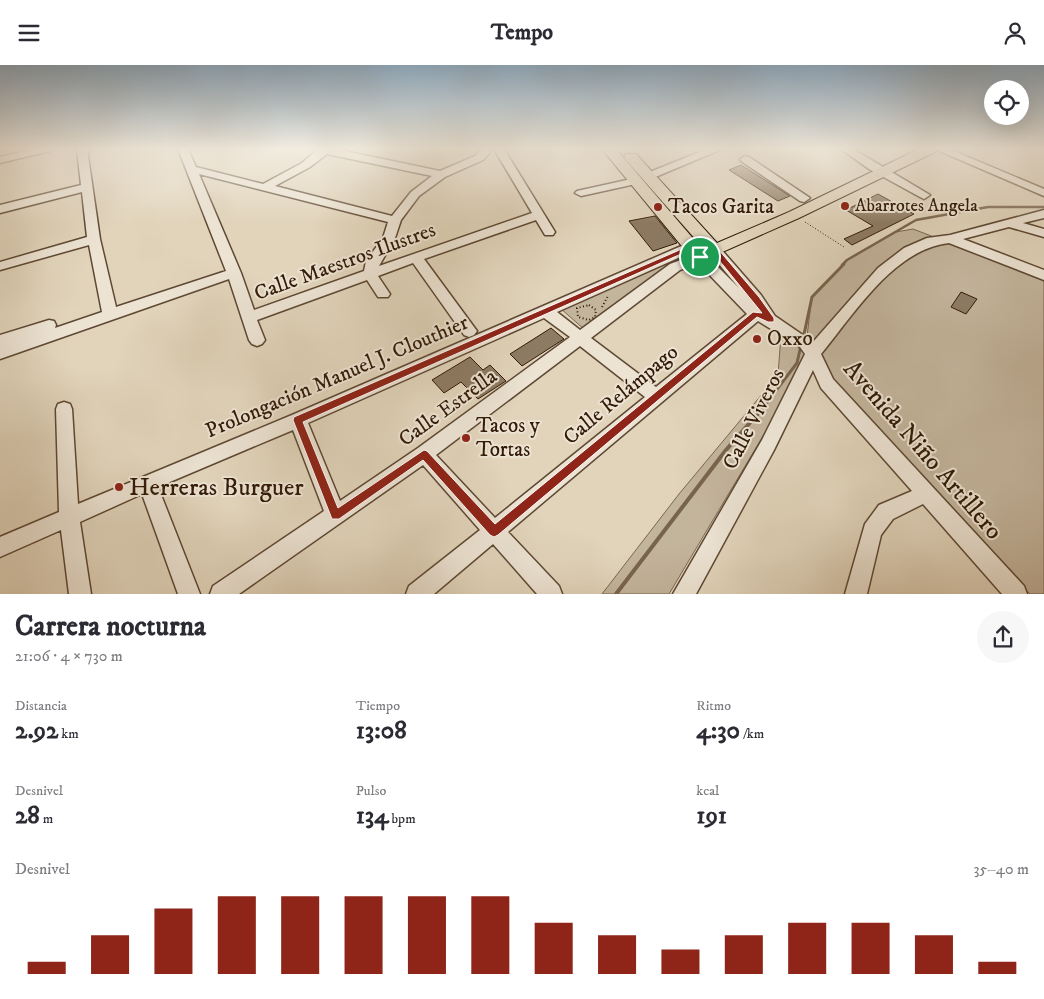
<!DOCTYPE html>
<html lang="es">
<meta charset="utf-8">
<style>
:root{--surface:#fff;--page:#f7f7f7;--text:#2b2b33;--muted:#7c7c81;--accent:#8f2418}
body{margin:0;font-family:"IM FELL DW Pica",serif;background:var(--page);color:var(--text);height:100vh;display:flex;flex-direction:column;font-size:19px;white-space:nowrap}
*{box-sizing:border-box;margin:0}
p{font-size:16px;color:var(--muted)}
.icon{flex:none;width:28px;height:28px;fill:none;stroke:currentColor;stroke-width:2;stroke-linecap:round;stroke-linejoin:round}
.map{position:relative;height:529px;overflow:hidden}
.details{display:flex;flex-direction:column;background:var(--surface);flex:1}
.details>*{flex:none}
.tools{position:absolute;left:984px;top:15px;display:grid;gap:10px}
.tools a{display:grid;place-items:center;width:45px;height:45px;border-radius:50%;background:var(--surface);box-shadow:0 5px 20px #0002;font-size:25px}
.pin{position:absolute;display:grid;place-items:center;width:42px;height:42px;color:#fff;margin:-21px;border:2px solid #fff;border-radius:50%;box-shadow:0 1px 5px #0007}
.round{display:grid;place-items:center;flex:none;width:52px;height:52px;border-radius:26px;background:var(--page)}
.headline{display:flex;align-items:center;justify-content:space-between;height:85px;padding:0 15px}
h1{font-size:28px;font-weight:800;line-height:38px}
.stats{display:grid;grid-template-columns:repeat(3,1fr);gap:8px;height:85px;padding:5px 15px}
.stats div{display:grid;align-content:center}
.stats b{font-size:25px;font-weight:800}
.stats small{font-size:14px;font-weight:400}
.stats p{font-size:14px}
.chart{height:140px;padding:10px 15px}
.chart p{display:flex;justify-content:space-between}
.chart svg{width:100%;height:90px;margin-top:5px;stroke:var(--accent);stroke-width:6}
header{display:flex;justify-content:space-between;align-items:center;height:65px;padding:0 15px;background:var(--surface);font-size:22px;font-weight:800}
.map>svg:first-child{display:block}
.green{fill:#c3b49c;stroke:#7a6751}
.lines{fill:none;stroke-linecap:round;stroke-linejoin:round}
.stream-far2{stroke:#78644d;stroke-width:2.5}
.stream-far1{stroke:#78644d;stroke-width:3}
.stream{stroke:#78644d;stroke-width:4}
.building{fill:#8d7b64;stroke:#321a06}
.minor-casing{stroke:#5e4833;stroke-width:3}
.major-casing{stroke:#321a06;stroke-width:2}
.path-far1{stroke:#321a06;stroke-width:1;stroke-dasharray:1 2;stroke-linecap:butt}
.path{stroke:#321a06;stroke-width:2;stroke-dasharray:1 2.5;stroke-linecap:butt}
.minor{fill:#ece3d3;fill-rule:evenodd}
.major{fill:#e1d4bb;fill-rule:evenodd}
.route{fill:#8f2418;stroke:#fff;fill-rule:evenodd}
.poi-dot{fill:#8f2418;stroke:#ece3d3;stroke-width:2}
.labels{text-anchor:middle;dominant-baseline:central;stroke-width:4;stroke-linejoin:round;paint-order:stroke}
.far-poi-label{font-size:18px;fill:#321a06;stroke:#ece3d3;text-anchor:start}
.poi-label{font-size:21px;fill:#321a06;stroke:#ece3d3;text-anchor:start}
.street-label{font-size:21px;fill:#321a06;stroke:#ece3d3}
.near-street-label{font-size:25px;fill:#321a06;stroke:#ece3d3}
.near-poi-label{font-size:25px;fill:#321a06;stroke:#ece3d3;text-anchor:start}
</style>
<header><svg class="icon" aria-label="menu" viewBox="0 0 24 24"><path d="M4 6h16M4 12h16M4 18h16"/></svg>Tempo<svg class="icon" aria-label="person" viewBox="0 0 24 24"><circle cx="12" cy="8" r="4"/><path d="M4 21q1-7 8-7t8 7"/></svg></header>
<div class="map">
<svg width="1044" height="529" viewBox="0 0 1044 529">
<rect width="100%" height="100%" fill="#e1d4bb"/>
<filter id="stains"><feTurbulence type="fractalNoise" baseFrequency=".004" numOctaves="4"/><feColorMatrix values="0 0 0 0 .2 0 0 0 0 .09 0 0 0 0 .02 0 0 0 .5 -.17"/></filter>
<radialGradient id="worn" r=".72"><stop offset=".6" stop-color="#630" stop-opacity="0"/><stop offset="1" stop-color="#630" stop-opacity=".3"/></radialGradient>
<!-- green -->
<path class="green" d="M913,164L1044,214V529H1030L897,387L831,312L807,271L812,231L848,194L896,167Z
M694,186L696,189L585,265L560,243Z
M782,257L807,272L810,292L669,529H602L679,429L778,310Z"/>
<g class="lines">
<!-- stream-far2 -->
<path class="stream-far2" d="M842,200L847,195L916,155L988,142H1044"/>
<!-- stream-far1 -->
<path class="stream-far1" d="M803,274L812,232L844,199
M761,345L797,298L801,280"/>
<!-- stream -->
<path class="stream" d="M616,529L726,385L762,344"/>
</g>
<!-- building -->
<path class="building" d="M741,100L779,124L790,131L778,136L729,105Z
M878,129L914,149L852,180L844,174L873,161L846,145Z
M655,151L677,178L653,186L629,156Z
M961,227L977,234L966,249L951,242Z
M551,263L564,274L522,301L510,289Z
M470,292L483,305L490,300L506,316L478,334L461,317L444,328L432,315Z"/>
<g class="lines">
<defs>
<path id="minor" d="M32,84H51L50,86L0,98V92Z
M77,84H87L100,174L116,242L226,206L178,84H188L196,102L263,119L302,98L316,86L315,84H335L440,106L475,91L482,84H493L483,95L445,112L419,131L401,155L395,173L379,201L532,148L494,84H504L555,167L553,170H545L536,155L424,194L474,262L477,266L474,270L469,272L464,270L413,198L378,211L390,229L388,232H378L367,215L257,255L265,275L262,279L257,281L252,279L249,275L229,214L0,294V282L11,278L0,282V270L49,255L54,256L56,260L55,263L102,247L89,180L0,205V197L87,172L82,127L0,148V140L81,120ZM327,89L432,111L411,127L392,151L275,121L310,102ZM199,109L388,157L383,173L366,196L364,206L254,245L241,208Z
M707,84H722L653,113L649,114L643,111L645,109Z
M841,84H853L930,130L924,134L920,132L869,104Z
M935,84H949L1044,124V131Z
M745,91L749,92L810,133L804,137L800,136L741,96L740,94Z
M636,113L642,116L640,118L581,131L575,128L577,126Z
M1044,145V153L1023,158L1044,164V172L1009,162L963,174L1044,205V215L949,178C894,184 854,249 821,289L833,314L1024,521L1027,529H1002L923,439L893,454L881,470L867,529H845L865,459L879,440L912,426L821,323L813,305L774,385L696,529H673L762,375L805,289L800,282L758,256L508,467L559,521L562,529H537L493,479L434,529H406L409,521L480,465L423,400L239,529H210L213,521L324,446L293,365L158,422L200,529H178L142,429L80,457L91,529H69L61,465L0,492V472L59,447L56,344L58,339L64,337L70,339L72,344L78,439L292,350L686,179L691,178L697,182L696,185L557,247L580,265L670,199L700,188L705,189L739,223L708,186L715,182L720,183L761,230L775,251L813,277L878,203L904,183L927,173L950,170ZM698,198L747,249L656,322L591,273L680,205ZM544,253L570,272L418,383L340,436L308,358ZM580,281L645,332L495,453L436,390Z"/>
<path id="major" d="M602,84H616L703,185L704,184L626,95L624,92L626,89H636L717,178L789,147L919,84H937L935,87L799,153L700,197L694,196Z"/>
</defs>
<!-- minor casing -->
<use href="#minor" class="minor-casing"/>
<!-- major casing -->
<use href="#major" class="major-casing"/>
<!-- path-far1 -->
<path class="path-far1" d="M805,157L844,182"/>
<!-- path -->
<path class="path" d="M589,240L596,245L595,252L589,255L578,252L577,243Z
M602,242L608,231"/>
<!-- minor -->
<use href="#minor" class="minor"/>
<!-- major -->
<use href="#major" class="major"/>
</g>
<!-- sky -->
<linearGradient id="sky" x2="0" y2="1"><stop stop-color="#8da8bd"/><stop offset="0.53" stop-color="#f2ece0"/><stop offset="1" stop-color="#f2ece0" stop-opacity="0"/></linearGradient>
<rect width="1044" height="158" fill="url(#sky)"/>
<!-- route -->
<path class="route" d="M691,180L701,189L718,184L759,232L774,253V257H768L757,252L498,470L494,472L490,470L423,395L339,454H332L293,355L294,352ZM690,185L700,194L714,189L762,248L753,247L495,459L427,386L424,385L338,443L303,357Z"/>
<!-- markers -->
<g class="poi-dot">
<circle cx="845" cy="141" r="5"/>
<circle cx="658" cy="142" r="5"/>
<circle cx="757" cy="274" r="5"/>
<circle cx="466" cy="373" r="5"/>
<circle cx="119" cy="422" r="5"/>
</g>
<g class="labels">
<!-- far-poi labels -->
<g class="far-poi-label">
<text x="855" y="141">Abarrotes Angela</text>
</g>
<!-- poi labels -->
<g class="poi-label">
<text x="668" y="142">Tacos Garita</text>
<text x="767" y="274">Oxxo</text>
<text x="476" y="361">Tacos y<tspan x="476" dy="24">Tortas</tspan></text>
</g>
<!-- street labels -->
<g class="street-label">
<text transform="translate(345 197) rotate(-20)">Calle Maestros Ilustres</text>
<text transform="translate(337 312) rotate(-23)">Prolongación Manuel J. Clouthier</text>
<text transform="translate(621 330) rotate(-40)">Calle Relámpago</text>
<text transform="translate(448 343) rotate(-36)">Calle Estrella</text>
<text transform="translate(754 354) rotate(-63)">Calle Viveros</text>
</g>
<!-- near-street labels -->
<g class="near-street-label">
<text transform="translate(923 385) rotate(49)">Avenida Niño Artillero</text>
</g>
<!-- near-poi labels -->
<g class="near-poi-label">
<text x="129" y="422">Herreras Burguer</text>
</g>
</g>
<rect width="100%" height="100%" filter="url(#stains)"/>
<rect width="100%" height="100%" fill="url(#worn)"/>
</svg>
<div class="tools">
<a><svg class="icon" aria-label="locate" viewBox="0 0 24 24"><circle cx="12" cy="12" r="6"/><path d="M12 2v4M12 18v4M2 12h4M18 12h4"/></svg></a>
</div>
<div class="pin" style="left:700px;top:192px;background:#1e9e55"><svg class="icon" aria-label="arrive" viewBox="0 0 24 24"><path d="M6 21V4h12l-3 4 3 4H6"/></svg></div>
</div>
<section class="details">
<div class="headline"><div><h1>Carrera nocturna</h1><p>21:06 · 4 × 730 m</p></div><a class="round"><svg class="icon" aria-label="share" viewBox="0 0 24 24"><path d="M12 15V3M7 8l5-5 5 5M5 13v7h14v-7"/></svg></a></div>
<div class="stats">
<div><p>Distancia</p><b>2.92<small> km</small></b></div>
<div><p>Tiempo</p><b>13:08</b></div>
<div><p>Ritmo</p><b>4:30<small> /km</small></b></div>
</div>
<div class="stats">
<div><p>Desnivel</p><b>28<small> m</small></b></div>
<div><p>Pulso</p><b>134<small> bpm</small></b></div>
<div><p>kcal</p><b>191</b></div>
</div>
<div class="chart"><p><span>Desnivel</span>35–40 m</p>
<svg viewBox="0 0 160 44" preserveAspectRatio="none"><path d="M5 44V38M15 44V25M25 44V12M35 44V6M45 44V6M55 44V6M65 44V6M75 44V6M85 44V19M95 44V25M105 44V32M115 44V25M125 44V19M135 44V19M145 44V25M155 44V38"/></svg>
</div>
</section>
